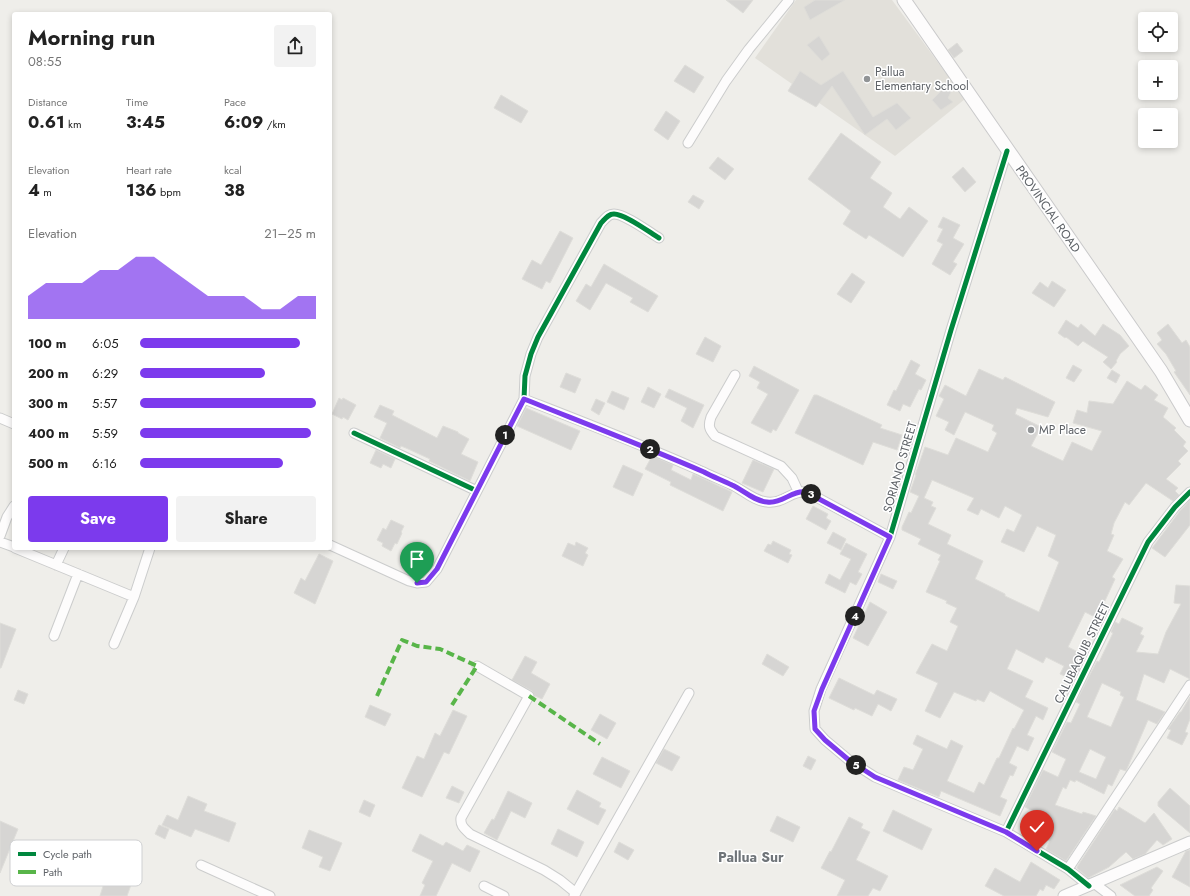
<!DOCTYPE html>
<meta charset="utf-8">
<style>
:root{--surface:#fff;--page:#f2f2f2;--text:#222;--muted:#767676;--accent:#7c3aed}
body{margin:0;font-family:Jost,sans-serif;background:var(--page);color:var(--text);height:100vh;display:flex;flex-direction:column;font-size:15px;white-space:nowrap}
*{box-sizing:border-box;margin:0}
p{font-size:13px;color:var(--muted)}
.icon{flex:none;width:22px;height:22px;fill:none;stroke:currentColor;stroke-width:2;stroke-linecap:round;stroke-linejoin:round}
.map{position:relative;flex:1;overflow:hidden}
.panel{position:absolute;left:12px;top:12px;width:320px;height:538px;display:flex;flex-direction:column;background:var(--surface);border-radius:4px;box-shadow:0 2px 6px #0003}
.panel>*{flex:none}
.controls{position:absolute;left:1138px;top:12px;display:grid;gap:8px}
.controls a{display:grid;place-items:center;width:40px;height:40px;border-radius:4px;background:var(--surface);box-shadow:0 2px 6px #0003;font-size:20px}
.pin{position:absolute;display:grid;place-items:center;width:34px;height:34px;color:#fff;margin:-41px -17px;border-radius:50% 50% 50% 0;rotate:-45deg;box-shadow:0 0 4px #0007}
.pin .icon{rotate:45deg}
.km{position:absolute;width:20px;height:20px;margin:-10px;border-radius:50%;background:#222;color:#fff;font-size:11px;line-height:20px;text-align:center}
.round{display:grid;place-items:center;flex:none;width:42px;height:42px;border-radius:4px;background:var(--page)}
.headline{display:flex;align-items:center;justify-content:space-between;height:68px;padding:0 16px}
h1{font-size:22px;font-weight:700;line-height:30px}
.figures{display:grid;grid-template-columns:repeat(3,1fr);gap:6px;height:68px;padding:4px 16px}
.figures div{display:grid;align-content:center}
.figures b{font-size:17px;font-weight:700}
.figures small{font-size:11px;font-weight:400}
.figures p{font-size:11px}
.chart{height:112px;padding:8px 16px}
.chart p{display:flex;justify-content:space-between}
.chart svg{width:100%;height:72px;margin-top:4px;fill:var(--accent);opacity:.7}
.primary-button{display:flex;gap:8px;margin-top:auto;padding:8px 16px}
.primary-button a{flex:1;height:46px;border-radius:4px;background:var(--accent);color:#fff;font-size:16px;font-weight:700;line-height:46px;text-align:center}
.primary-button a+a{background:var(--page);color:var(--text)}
ul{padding:0 16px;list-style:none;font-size:13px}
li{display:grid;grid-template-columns:64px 48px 1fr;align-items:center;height:30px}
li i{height:10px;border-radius:5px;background:var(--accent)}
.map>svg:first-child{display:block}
.education{fill:#e2e0da}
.building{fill:#d6d5d3;stroke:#deddd9;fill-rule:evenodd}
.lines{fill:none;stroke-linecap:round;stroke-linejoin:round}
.minor-casing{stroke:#cbcccc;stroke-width:11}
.tertiary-casing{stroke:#cbcccc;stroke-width:13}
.secondary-casing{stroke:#cacacb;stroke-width:15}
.minor{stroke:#fdfcfc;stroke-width:9}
.tertiary{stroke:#fdfcfc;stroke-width:11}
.secondary{stroke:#fdfcfc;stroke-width:13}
.quiet{stroke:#58b549;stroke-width:4;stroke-dasharray:8 4;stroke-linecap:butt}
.cycleway-casing{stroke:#fff;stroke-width:8}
.cycleway{stroke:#00873e;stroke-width:5}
.route-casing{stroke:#fff;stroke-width:8}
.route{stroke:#7c3aed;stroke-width:5}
.poi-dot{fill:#919496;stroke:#fff;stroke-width:1.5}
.labels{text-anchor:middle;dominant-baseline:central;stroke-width:3;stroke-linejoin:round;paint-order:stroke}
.poi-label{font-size:12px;fill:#5f6368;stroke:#fff;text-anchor:start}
.street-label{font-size:12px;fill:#5f6368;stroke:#fff}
.quarter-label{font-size:14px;font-weight:bold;fill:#70757a;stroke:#fff}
.key{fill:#fff;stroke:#cfd0d2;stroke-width:1}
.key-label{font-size:11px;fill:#5f6368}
</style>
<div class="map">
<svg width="1190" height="896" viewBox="0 0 1190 896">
<rect width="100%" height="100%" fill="#efeeea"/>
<!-- education -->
<path class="education" d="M796,0H892L965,99L895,156L755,58Z"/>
<!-- building -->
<path class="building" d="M726,0H753L743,13Z
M815,0H845L810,20L804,7Z
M819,36L830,54L822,61L807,45Z
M957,43L963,51L954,58L948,50Z
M685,65L704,77L694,93L674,81Z
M800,71L821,85L843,71L873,117L897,103L911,118L896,130L887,119L865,135L832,86L816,107L788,91Z
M945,87L951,92L948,98L953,102L941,110L932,100Z
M501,95L528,111L521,123L494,108Z
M666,111L680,121L668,140L654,130Z
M841,133L881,162L870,178L892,193L883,207L900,219L909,207L928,221L903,257L869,235L866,239L843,224L851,211L808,179Z
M718,157L734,169L725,180L709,168Z
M963,167L976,182L965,192L952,177Z
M693,195L704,201L699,209L688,202Z
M943,217L960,225L953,238L964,244L953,262L957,264L950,275L932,264L943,244L937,241L943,229L938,227Z
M560,231L573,238L550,283L546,281L542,289L522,279L532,260L541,265Z
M604,264L658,296L648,312L630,302L633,298L606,283L590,310L576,301L586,284L591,287Z
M852,273L865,282L851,303L837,294Z
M1052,281L1066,290L1054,307L1032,293L1040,282L1048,288Z
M1066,320L1078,328L1081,324L1095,336L1103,324L1120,335L1129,346L1120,354L1116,361L1117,362L1111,369L1103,362L1108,357L1083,341L1078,346L1066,337L1065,338L1058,333Z
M1168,324L1182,343L1186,340L1190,347V395L1174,372L1176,371L1166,354L1157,344L1162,340L1157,333Z
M705,337L721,346L713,362L696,354Z
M911,360L920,365L915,374L926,380L921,390L919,389L910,407L903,404L900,411L887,405L894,390L896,391Z
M1073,365L1082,370L1074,382L1066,378Z
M754,366L799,390L776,431L773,429L771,433L751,423L768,394L757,388L760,382L749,376Z
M979,369L1003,380L1005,377L1055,402L1048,417L1017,408L1015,414L1041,427L1031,446L1063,461L1072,442L1092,451L1102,431L1073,423L1077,410L1087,413L1089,401L1113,404L1127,381L1141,390L1145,385L1158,395L1154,400L1168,408L1163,417L1176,428L1174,430L1186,442L1183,446L1188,451L1178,461L1181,464L1166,479L1178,488L1175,491L1179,495L1173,501L1146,483L1129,505L1125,502L1114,523L1111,534L1114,535L1107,551L1123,559L1112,577L1115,579L1104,603L1106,604L1099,619L1085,612L1068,647L1086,656L1074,680L1060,674L1064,666L1046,657L1043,663L1016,649L1007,669L1033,681L1025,697L1048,708L1043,720L1036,716L1027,735L1034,738L1028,751L1017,746L1009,763L1017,767L1013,776L1010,775L1000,797L1007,800L1000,816L941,791L939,797L898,780L904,767L913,770L923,749L913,744L917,735L947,749L951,740L963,746L947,781L974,793L979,782L984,785L997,758H999L1013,728L1014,729L1024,710L990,691L984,702L977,699L976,701L954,692L940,718L925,711L938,683L916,673L932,644L947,651L958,626L950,622L957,608L946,603L947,601L926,592L940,561L938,560L941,555L918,544L921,539L902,530V527L909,512L911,513L919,496L910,492L916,475H915L925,447L948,455L956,438L988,452L997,433L992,430L994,425L965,412L954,435L945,430L949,422L936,416L944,399L939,396L945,385L966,396ZM932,480L974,498L967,510L978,515L981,509L999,518L1005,506L1022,515L1014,532L1007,529L1001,542L1015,548L1024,552L1037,526L1056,535L1048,556L1059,562L1039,612L1005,596V594L975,579L983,561L947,544L951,535L928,524L936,508L931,506L933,502L924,498Z
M1112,370L1120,375L1116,383L1107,378Z
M566,373L581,379L575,393L560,387Z
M648,387L661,394L654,408L641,402Z
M669,389L704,405L693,428L681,421L687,408L665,397Z
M612,391L629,398L624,410L607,402Z
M814,395H817L882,425L880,428L902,435L897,450L873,442L863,465L795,433Z
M339,398L342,400L343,398L356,405L348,420L343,417L342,419L332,414Z
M596,399L605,403L599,415L591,410Z
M380,405L394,411L392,415L437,438L443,426L458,432V433L469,439L461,454L478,462L470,481L429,461L430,459L406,448L401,446L400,448L380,438L387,423L374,417Z
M526,408L580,431L571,450L517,426Z
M376,450L395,459L391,468L383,464L381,468L370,463Z
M652,456L673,465L671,470L691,480L693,474L732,492L723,511L670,485L671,482L645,469Z
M753,460L774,469L763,492L742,483Z
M623,465L643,474L633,496L613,487Z
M1190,500V525L1165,557L1152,548L1180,511Z
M813,506L828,514L826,518L831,521L826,530L806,519Z
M391,520L404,526L401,532L402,533L397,544L395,543L391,551L382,546L383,543L377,540L383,528L386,530Z
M833,532L846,539L841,550L827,543Z
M773,541L791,550L789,554L792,555L788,563L764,551L768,544L771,545Z
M576,542L588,548L585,553L588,555L583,566L562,556L568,543L575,546Z
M846,543L867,554L858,572L862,574L856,585L850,582L845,593L825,583L829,574L840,580L851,559L840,554Z
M319,554L333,561L315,604L294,593L301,578L305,581Z
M881,574L897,581L893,589L878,582Z
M1176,585L1190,586V679L1170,669L1164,683L1144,674L1136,700L1165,712L1157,724L1148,720L1126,771L1120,769L1112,786L1108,784L1104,794L1076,780L1075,782L1070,780L1066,789L1063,787L1055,805L1082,814L1083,812L1096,816L1066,861L1046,849L1050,841L1035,835L1043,816L1025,807L1043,770L1058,777L1066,759L1052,752L1067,722L1071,723L1080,704L1076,702L1097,661L1099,662L1113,633L1111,632L1115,622L1119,624L1122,618L1143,628L1140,634L1144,636L1136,652L1158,654L1166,632L1181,604L1174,603ZM1102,683L1121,692L1120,695L1124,697L1111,727L1087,717ZM1090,749L1106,757L1096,779L1079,772Z
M870,602L887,612L868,646L853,638Z
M0,623L16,629L1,668H0Z
M767,654L789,667L783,676L762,664Z
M525,656L537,662L531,673L550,684L542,699L535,696L532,691L512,680Z
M839,678L874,695L877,690L897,699L891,711L878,704L872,716L855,708L854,710L829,698Z
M18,690L28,694L24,704L14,700Z
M1190,697V719L1185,732L1188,733L1182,745L1167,738L1171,730L1168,729L1180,712H1181Z
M370,705L391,714L385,726L365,717Z
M453,710L467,716L449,754L444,752L422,797L402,788L417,756L424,759L435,733L440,736Z
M600,714L616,723L607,739L591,730Z
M664,749L680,757L672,771L656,763Z
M808,756L816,760L811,770L803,766Z
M602,757L630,771L621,788L593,774Z
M452,786L464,792L459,803L446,798Z
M1170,788L1190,806V833L1158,806V802Z
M577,790L601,803L599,807L606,810L598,825L567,809Z
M508,791L532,803L525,818L511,811L497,840L484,833L492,819L494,820Z
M188,796L207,804L204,811L236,823L229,842L195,829L191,837L162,825L167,815L178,820Z
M364,800L375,805L370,817L359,812Z
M1119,807L1145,823L1154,813L1172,839L1163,845L1157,840L1145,854L1133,859L1126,852L1109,867L1088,878L1077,868V867L1115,809L1117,811Z
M893,810L932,829L922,850L883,831Z
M777,816L800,827L793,842L770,831Z
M849,817L863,824L861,828L870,832L856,860L888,876L880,891L873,888L868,896H837L845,880L821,868L830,851L831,852Z
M0,821L18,829L0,873Z
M159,825L169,829L165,839L155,834Z
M558,829L584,842L577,857L551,844Z
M309,830L342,843L330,871L319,867L323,857L302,848Z
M420,834L443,846L446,842L463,851L467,845L480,851L470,872L452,863L436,896H420L425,885L422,883L433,861L412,851Z
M619,842L634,850L628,860L614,852Z
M1190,850V887L1172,877L1186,851Z
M1031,862L1060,880L1054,889L1046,885L1043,891L1040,889L1036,896H1004L985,886L995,868L1020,882Z
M1157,867L1163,871L1151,888L1153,890L1149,896H1135L1120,885Z
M107,873L132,882L127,896H100Z"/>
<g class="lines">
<defs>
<path id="minor" d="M688,143L726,81L749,49L789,0
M1007,151L951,330L890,537L821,689L814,711L815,729L825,740L850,761L875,777L1006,832L1068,869L1089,886
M735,375L711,417C708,426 709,429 715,436L781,466L792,478L798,491
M524,399C583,422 643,445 701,471C711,476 722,480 732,485C743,490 754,501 767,502C784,504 791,490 807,492L890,537
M0,418L14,424
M354,433L477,491L524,399L525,376L531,354L538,337L601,223C605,219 608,214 614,214C625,214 649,232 659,238
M0,536L7,517L14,506
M0,542L14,547
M330,545L409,581L417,583L426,582L437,569L477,491
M15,548L134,597
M56,565L64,548
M54,636L78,574
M114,644L134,597L150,548
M477,666L529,696L461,818C460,826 465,829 470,834L544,870L560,880L576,893
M1006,832L1148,542L1175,507L1190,492
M201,865L270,896
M1068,869L1190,685
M1095,884L1111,896
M484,886L504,896
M574,896L689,693"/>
<path id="tertiary" d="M1064,896L1190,842"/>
<path id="secondary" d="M904,0L1161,371L1190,420"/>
</defs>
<!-- minor casing -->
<use href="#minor" class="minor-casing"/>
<!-- tertiary casing -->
<use href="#tertiary" class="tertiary-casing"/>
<!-- secondary casing -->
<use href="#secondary" class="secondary-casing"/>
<!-- minor -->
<use href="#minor" class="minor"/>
<!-- tertiary -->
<use href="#tertiary" class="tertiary"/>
<!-- secondary -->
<use href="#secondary" class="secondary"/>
<!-- quiet -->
<path class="quiet" d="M377,696L402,640L417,646L440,649L477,666L452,705
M529,696L600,744"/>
<defs>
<path id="cycleway" d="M1007,151L951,330L890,537L821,689L814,711L815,729L825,740L850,761L875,777L1006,832L1068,869L1089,886
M354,433L477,491L524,399L525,376L531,354L538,337L601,223C605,219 608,214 614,214C625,214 649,232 659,238
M1006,832L1148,542L1175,507L1190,492"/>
</defs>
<!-- cycleway casing -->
<use href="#cycleway" class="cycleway-casing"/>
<!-- cycleway -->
<use href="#cycleway" class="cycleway"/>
</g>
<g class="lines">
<defs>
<path id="route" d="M417,583L426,582L437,569L524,399C584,423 644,446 704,472C713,477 722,480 732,485C743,490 754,501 767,502C782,504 792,490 806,492L890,537L822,689L814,711L815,729L825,740L850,761L875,777L1006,832L1037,851"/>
</defs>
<!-- route casing -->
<use href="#route" class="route-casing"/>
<!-- route -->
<use href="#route" class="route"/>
</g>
<!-- markers -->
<g class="poi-dot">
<circle cx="867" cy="79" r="4"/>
<circle cx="1031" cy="430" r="4"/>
</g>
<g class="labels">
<!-- poi labels -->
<g class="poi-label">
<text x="875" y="72">Pallua<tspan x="875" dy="14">Elementary School</tspan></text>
<text x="1039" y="430">MP Place</text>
</g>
<!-- street labels -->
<g class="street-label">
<text transform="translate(1048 209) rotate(55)">PROVINCIAL ROAD</text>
<text transform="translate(900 467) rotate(-74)">SORIANO STREET</text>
<text transform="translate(1082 653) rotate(-64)">CALUBAQUIB STREET</text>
</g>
<!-- quarter labels -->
<g class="quarter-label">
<text x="751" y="857">Pallua Sur</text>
</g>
</g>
<!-- legend -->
<rect x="10" y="840" width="132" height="46" rx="6" class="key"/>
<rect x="18" y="852" width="18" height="4" fill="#00873e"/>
<rect x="18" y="870" width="18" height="4" fill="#58b549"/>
<g class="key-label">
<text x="43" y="858">Cycle path</text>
<text x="43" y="876">Path</text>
</g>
</svg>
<div class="controls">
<a><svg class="icon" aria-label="locate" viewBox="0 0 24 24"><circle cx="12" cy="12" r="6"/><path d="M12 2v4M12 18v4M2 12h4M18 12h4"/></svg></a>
<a>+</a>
<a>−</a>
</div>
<div class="pin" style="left:417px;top:583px;background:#1e9e55"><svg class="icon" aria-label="arrive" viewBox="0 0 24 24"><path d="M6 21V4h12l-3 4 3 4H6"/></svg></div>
<div class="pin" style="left:1037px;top:851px;background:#d93025"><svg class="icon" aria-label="check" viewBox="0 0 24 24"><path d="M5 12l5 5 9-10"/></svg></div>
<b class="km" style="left:505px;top:435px">1</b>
<b class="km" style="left:650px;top:449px">2</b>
<b class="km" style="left:811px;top:494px">3</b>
<b class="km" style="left:855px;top:616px">4</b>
<b class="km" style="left:856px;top:765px">5</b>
<section class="panel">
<div class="headline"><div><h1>Morning run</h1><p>08:55</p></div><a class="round"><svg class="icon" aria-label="share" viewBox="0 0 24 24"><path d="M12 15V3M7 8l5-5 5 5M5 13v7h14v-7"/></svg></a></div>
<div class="figures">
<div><p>Distance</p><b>0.61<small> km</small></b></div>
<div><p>Time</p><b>3:45</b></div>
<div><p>Pace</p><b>6:09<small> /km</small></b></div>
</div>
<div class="figures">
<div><p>Elevation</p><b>4<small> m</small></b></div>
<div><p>Heart rate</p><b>136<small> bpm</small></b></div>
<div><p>kcal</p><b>38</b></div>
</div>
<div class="chart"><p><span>Elevation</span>21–25 m</p>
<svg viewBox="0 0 160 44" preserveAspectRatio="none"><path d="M0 44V30L10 22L20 22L30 22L40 14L50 14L60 6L70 6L80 14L90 22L100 30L110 30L120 30L130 38L140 38L150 30L160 30V44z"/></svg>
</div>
<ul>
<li><b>100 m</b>6:05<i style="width:91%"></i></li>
<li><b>200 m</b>6:29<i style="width:71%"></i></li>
<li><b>300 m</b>5:57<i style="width:100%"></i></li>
<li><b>400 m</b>5:59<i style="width:97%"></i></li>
<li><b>500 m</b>6:16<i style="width:81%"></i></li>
</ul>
<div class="primary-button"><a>Save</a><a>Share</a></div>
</section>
</div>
